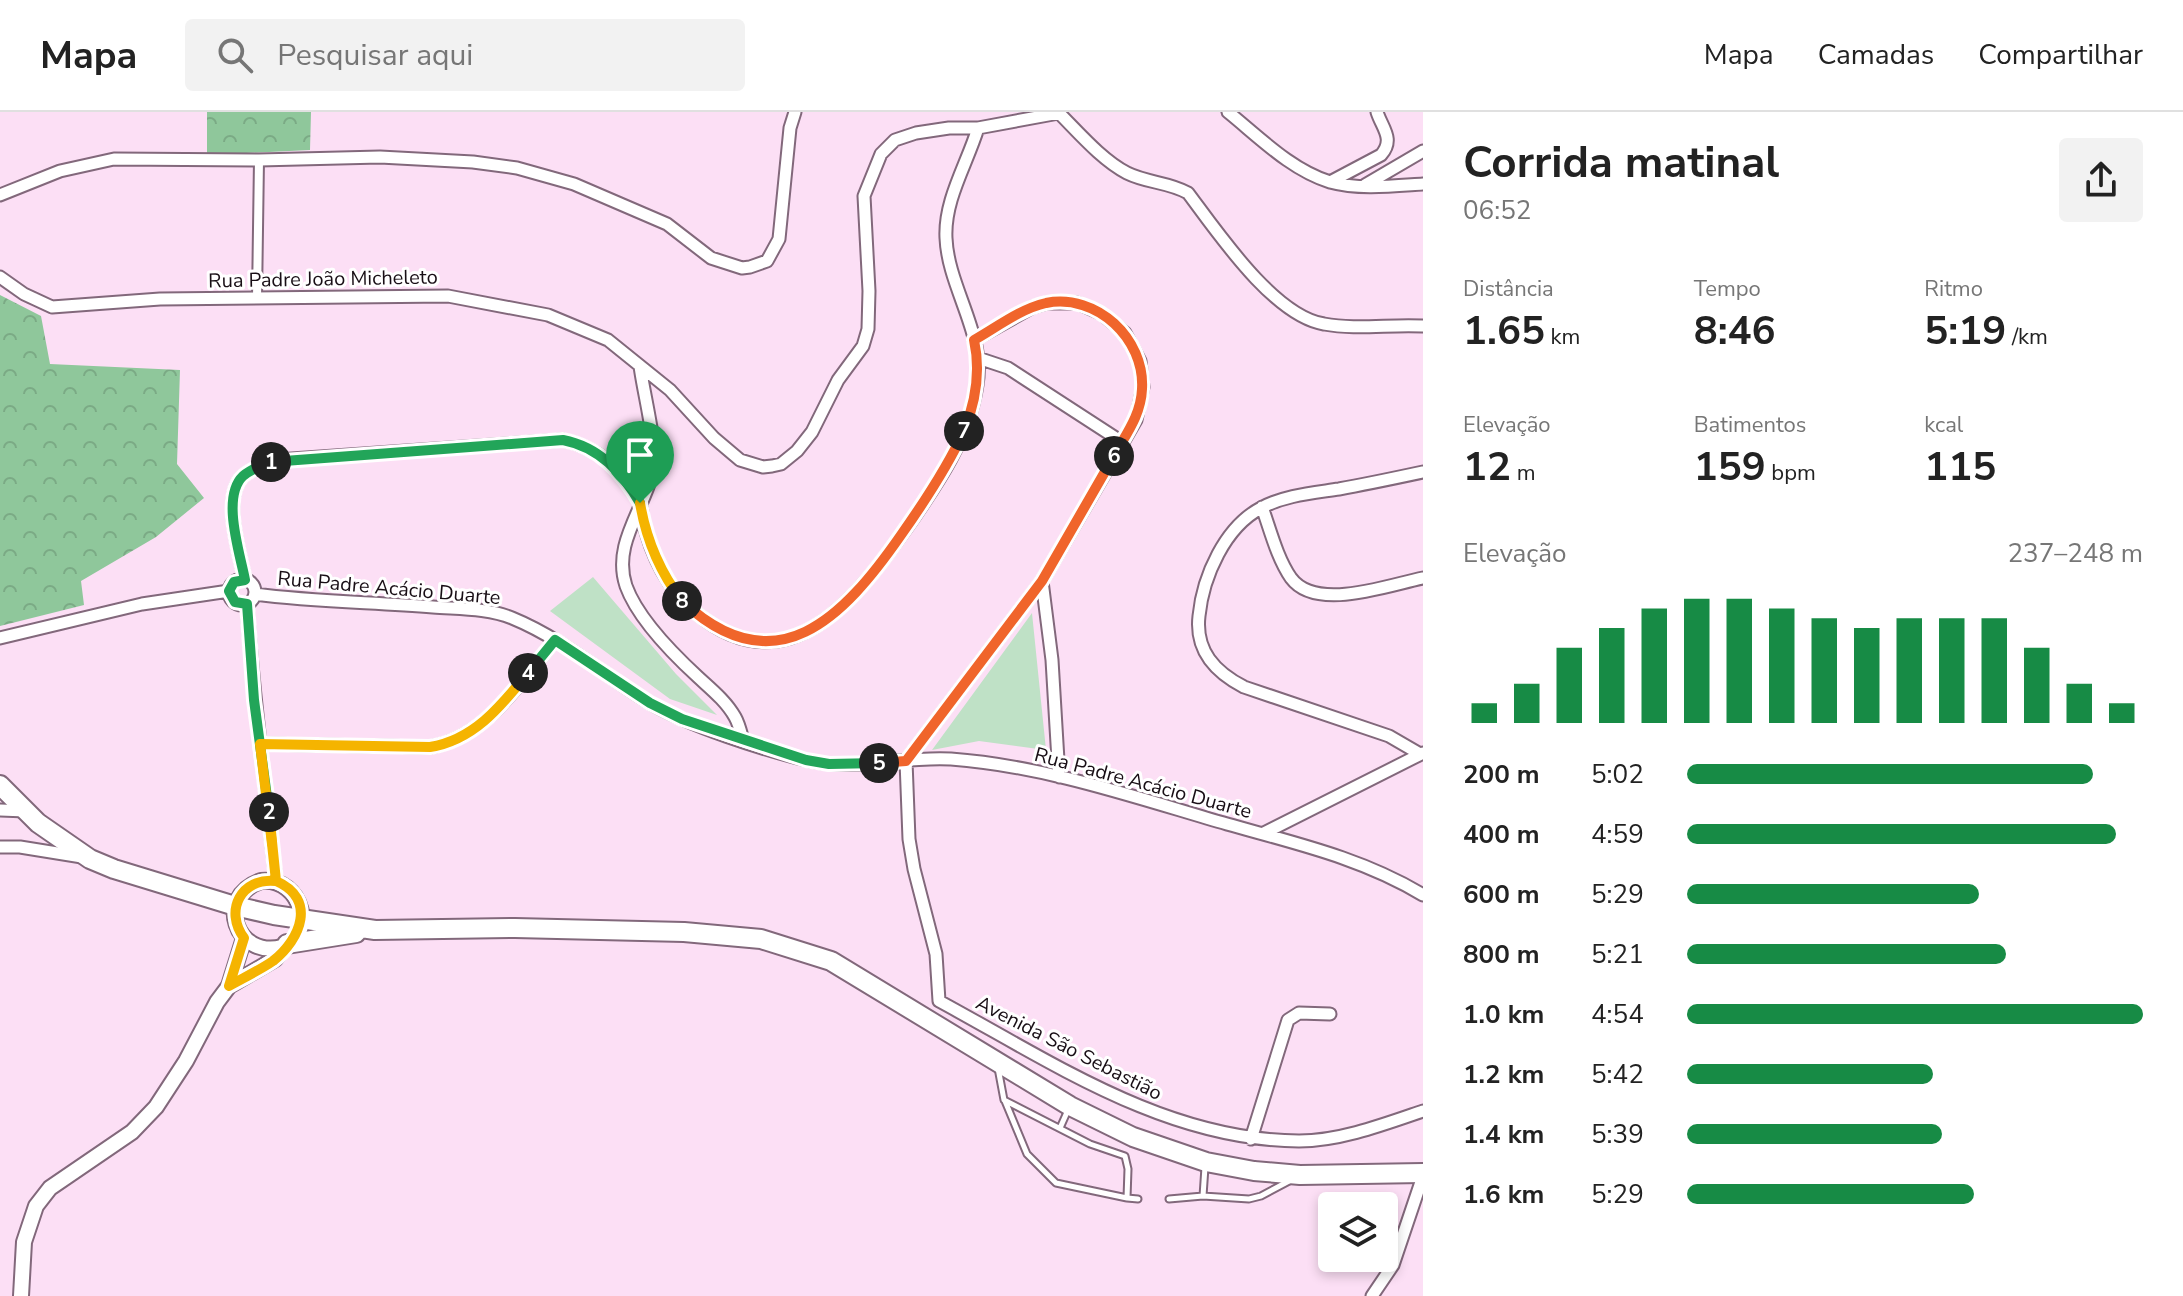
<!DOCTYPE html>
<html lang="pt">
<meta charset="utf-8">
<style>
:root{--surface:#fff;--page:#f2f2f2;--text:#222;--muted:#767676;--line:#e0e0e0;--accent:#178b45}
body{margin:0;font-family:"Nunito Sans",sans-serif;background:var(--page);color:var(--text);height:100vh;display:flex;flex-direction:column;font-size:30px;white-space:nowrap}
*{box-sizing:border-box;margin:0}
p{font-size:26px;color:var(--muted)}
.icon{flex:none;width:44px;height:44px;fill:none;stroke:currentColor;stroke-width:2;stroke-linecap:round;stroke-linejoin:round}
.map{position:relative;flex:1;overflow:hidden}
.side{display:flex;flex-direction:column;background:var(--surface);width:760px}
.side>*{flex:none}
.controls{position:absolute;left:1318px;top:1080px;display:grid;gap:16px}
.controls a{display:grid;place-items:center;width:80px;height:80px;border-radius:8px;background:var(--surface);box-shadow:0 4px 12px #0003;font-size:40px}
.pin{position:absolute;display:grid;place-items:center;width:68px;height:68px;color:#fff;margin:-82px -34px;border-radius:50% 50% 50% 0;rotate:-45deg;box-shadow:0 0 8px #0007}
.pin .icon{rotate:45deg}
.km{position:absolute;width:40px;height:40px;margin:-20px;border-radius:50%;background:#222;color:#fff;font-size:22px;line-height:40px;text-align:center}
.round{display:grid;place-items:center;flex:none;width:84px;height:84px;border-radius:8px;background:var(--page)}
.summary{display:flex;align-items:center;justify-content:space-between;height:136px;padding:0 40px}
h1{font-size:44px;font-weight:700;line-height:60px}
.metrics{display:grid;grid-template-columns:repeat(3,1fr);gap:12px;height:136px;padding:8px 40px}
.metrics div{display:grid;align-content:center}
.metrics b{font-size:40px;font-weight:700}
.metrics small{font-size:22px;font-weight:400}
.metrics p{font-size:22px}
.chart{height:224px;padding:16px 40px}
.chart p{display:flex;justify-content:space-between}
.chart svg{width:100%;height:144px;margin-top:8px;stroke:var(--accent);stroke-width:6}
ul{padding:0 40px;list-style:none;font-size:26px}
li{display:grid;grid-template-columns:128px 96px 1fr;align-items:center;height:60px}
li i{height:20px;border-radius:10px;background:var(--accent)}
header{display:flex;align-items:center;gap:48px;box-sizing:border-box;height:112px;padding:0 40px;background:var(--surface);border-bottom:2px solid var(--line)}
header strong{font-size:38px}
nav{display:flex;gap:44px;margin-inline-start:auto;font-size:28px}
.search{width:560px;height:72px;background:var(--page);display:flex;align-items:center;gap:20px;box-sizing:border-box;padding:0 28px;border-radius:8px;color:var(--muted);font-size:30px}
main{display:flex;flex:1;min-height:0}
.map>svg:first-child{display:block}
.forest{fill:url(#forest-crowns)}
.park{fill:#bfe1c6}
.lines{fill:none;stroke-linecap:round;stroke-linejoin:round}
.service-casing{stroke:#82687b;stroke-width:9}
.pedestrian-casing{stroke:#82687b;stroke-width:12}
.minor-casing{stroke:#82687b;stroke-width:15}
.tertiary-casing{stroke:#82687b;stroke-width:18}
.trunk-casing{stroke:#82687b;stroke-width:22}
.service{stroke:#fff;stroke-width:5}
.pedestrian{stroke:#fff;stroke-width:8}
.minor{stroke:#fff;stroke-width:11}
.tertiary{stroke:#fff;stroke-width:14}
.trunk{stroke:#fff;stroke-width:18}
.split-1-casing{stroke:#fff;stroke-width:16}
.split-2-casing{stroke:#fff;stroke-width:16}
.split-3-casing{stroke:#fff;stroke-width:16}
.split-4-casing{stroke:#fff;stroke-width:16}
.split-5-casing{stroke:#fff;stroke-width:16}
.split-6-casing{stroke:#fff;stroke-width:16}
.split-7-casing{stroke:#fff;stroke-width:16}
.split-8-casing{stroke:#fff;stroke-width:16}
.split-9-casing{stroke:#fff;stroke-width:16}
.split-1{stroke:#22a559;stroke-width:10}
.split-2{stroke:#22a559;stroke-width:10}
.split-3{stroke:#f5b400;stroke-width:10}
.split-4{stroke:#f5b400;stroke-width:10}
.split-5{stroke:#22a559;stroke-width:10}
.split-6{stroke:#f0652b;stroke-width:10}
.split-7{stroke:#f0652b;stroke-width:10}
.split-8{stroke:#f0652b;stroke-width:10}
.split-9{stroke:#f5b400;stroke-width:10}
.labels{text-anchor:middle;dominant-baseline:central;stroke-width:6;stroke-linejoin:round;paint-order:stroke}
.street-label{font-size:20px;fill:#180e15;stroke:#fff}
</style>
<header>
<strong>Mapa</strong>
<div class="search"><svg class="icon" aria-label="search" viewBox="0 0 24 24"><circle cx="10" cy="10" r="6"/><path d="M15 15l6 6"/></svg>Pesquisar aqui</div>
<nav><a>Mapa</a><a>Camadas</a><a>Compartilhar</a></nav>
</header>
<main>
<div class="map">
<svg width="1423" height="1184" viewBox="0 0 1423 1184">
<defs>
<pattern id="forest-crowns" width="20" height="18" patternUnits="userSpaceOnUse" patternTransform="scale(2)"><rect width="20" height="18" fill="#8fc79b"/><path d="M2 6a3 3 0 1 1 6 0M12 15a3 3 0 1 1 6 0" fill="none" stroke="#7baa85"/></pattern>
</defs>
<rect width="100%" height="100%" fill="#fcdff5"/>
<!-- forest -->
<path class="forest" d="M207,0H311L310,38L207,43Z
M0,183L41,204L50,252L180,258L177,352L204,386L156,425L81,469L84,493L0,514Z"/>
<!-- park -->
<path class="park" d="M593,465L676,562L717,603L670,587L550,499Z
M1032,501L1046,638L979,629L932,638Z"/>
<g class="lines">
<defs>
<path id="service" d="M998,956L1004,988L1090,1032L1125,1044L1128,1057L1127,1086L1138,1087
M1005,989L1027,1042L1056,1071L1127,1086
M1060,1016L1068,998
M1203,1084L1205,1055
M1169,1087L1203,1084L1249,1087L1261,1084L1291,1068"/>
<path id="pedestrian" d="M257,186L259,48"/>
<path id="minor" d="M1228,0C1259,25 1291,58 1330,70C1359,78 1393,74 1423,72
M1330,70L1381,43C1395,27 1382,16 1377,0
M1365,73L1423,39
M0,83L60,59L114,47L259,48L380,45L473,50L517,56L574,72L667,112L711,146L742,156L750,155L767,149L779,127L790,16L795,0
M0,165L24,182L52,195L160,187L448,184L548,203L608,228L670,278L714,326L740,348L763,355L772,354L781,352L797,339L812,320L838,268L863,234L868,217L869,179L864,84L881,42L895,28L916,21L949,16H978L1059,1C1079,21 1102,48 1127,61C1147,71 1169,70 1188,81C1218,121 1274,204 1324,212C1356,218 1391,212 1423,214
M974,228L1033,195L1047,191H1077L1102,202L1125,221L1140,249L1143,275L1136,308L1042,469L906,649L909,727L914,757L936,842L939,889C1052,950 1165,1028 1299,1029C1340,1029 1385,1012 1423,999
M978,246L1008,256L1122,330
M640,254C643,278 656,329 654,351C649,393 611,429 626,474C638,507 673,542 698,565C711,577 726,589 735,605C739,612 741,621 743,628
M1262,395C1270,417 1277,446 1291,466C1316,500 1388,473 1423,466
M229 480a13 13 0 1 1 26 0a13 13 0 1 1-26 0Z
M245,468C240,441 221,385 243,364C252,356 266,352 277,348L563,328C594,334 628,359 640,390C642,396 642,402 643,408C651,443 668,478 696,501C789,578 858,484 908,414C938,371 969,326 977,273C986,222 948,176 946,126C944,88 967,52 978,16
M1042,469L1052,548L1059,665
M255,482C314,490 373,490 433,495C458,497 488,496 512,506C561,526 603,562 648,590C689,614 763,638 810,649C857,659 904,644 951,647C1046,654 1137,686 1227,712C1294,731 1362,746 1423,783
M247,492C253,585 266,677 276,769
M0,526L142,492L229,479
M260,632L430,635C486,626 521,569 555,528
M1420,642L1389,624L1244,575C1215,560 1195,539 1199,504C1203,464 1225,415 1261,396C1285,383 1313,381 1339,377C1367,372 1395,366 1423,360
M0,698L26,699
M1264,721L1423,641
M0,735H20L82,745
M1251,1027L1288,908L1299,901L1330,902
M1372,1184L1393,1153L1423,1064"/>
<path id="tertiary" d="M261,769C304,765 316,826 282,835C236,847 214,785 261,769Z
M229,874L275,847L285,834
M21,1184L24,1130L36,1094L50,1076L132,1020L156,995L186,949L217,890L229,874L244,826"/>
<path id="trunk" d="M0,673L38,711L90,747L114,757L235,794L274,803L375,818L515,816L684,820L761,827L831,849L1070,994L1133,1025L1206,1050L1254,1059L1300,1063L1423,1061
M287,832L356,821"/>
</defs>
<!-- service casing -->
<use href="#service" class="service-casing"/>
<!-- pedestrian casing -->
<use href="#pedestrian" class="pedestrian-casing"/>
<!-- minor casing -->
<use href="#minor" class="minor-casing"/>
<!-- tertiary casing -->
<use href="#tertiary" class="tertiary-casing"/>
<!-- trunk casing -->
<use href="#trunk" class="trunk-casing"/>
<!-- service -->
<use href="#service" class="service"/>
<!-- pedestrian -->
<use href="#pedestrian" class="pedestrian"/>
<!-- minor -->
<use href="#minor" class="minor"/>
<!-- tertiary -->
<use href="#tertiary" class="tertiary"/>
<!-- trunk -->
<use href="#trunk" class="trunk"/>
</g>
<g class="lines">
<defs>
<path id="split-1" d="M271,350L563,328C599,335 622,360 640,391"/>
<path id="split-2" d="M269,700L254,588L247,492L235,490L229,479L234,470L245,468C240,441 221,385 243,364C250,358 262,353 271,350"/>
<path id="split-3" d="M269,700L276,769C241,765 224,799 244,826L229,874C243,866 260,858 273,849C301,827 317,787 276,769L272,732"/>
<path id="split-4" d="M272,732L260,632L430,635C474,628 501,594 528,561"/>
<path id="split-5" d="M528,561L555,528L650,591L682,607L806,648L829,652L879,651"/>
<path id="split-6" d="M879,651L906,649L1042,469L1114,344"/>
<path id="split-7" d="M964,319C976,289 981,260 974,228C997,215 1020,197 1046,191C1097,181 1145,227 1142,277C1141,303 1126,322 1114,344"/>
<path id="split-8" d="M682,489C776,577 844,505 901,423C925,389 947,356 964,319"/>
<path id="split-9" d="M640,391C646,427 660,460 682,489"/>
</defs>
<!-- split-1 casing -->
<use href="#split-1" class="split-1-casing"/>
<!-- split-2 casing -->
<use href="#split-2" class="split-2-casing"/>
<!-- split-3 casing -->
<use href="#split-3" class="split-3-casing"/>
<!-- split-4 casing -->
<use href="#split-4" class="split-4-casing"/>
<!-- split-5 casing -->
<use href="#split-5" class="split-5-casing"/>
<!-- split-6 casing -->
<use href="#split-6" class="split-6-casing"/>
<!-- split-7 casing -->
<use href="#split-7" class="split-7-casing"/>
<!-- split-8 casing -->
<use href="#split-8" class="split-8-casing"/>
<!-- split-9 casing -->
<use href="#split-9" class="split-9-casing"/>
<!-- split-1 -->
<use href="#split-1" class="split-1"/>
<!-- split-2 -->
<use href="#split-2" class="split-2"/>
<!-- split-3 -->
<use href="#split-3" class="split-3"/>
<!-- split-4 -->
<use href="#split-4" class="split-4"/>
<!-- split-5 -->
<use href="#split-5" class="split-5"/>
<!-- split-6 -->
<use href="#split-6" class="split-6"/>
<!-- split-7 -->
<use href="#split-7" class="split-7"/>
<!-- split-8 -->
<use href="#split-8" class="split-8"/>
<!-- split-9 -->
<use href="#split-9" class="split-9"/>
</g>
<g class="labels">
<!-- street labels -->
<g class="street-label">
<text transform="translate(323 167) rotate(-1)">Rua Padre João Micheleto</text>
<text transform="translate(389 476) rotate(5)">Rua Padre Acácio Duarte</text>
<text transform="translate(1143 671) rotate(15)">Rua Padre Acácio Duarte</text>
<text transform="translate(1069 936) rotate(27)">Avenida São Sebastião</text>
</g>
</g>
</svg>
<div class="controls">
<a><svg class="icon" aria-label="layers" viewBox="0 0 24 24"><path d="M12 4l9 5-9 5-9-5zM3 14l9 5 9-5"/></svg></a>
</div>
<div class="pin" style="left:640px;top:391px;background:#1e9e55"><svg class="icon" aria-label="arrive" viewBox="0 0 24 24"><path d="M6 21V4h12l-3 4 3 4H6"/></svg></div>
<b class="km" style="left:271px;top:350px">1</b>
<b class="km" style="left:269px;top:700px">2</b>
<b class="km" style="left:528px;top:561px">4</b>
<b class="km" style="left:879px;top:651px">5</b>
<b class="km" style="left:1114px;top:344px">6</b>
<b class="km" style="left:964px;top:319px">7</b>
<b class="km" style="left:682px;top:489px">8</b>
</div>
<section class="side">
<div class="summary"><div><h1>Corrida matinal</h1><p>06:52</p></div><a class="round"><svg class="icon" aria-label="share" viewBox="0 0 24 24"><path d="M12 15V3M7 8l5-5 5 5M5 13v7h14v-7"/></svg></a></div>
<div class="metrics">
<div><p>Distância</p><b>1.65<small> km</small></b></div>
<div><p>Tempo</p><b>8:46</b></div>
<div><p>Ritmo</p><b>5:19<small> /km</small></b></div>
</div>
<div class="metrics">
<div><p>Elevação</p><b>12<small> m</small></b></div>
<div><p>Batimentos</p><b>159<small> bpm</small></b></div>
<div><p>kcal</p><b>115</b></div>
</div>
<div class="chart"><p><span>Elevação</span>237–248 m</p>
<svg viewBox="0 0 160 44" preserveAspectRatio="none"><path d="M5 44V38M15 44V32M25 44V21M35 44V15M45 44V9M55 44V6M65 44V6M75 44V9M85 44V12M95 44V15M105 44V12M115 44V12M125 44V12M135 44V21M145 44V32M155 44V38"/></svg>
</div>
<ul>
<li><b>200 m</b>5:02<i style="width:89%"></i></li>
<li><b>400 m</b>4:59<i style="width:94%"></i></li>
<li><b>600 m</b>5:29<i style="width:64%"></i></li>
<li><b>800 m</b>5:21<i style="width:70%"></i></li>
<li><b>1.0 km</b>4:54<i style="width:100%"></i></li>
<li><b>1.2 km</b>5:42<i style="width:54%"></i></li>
<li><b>1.4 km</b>5:39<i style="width:56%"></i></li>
<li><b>1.6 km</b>5:29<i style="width:63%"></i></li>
</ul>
</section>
</main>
